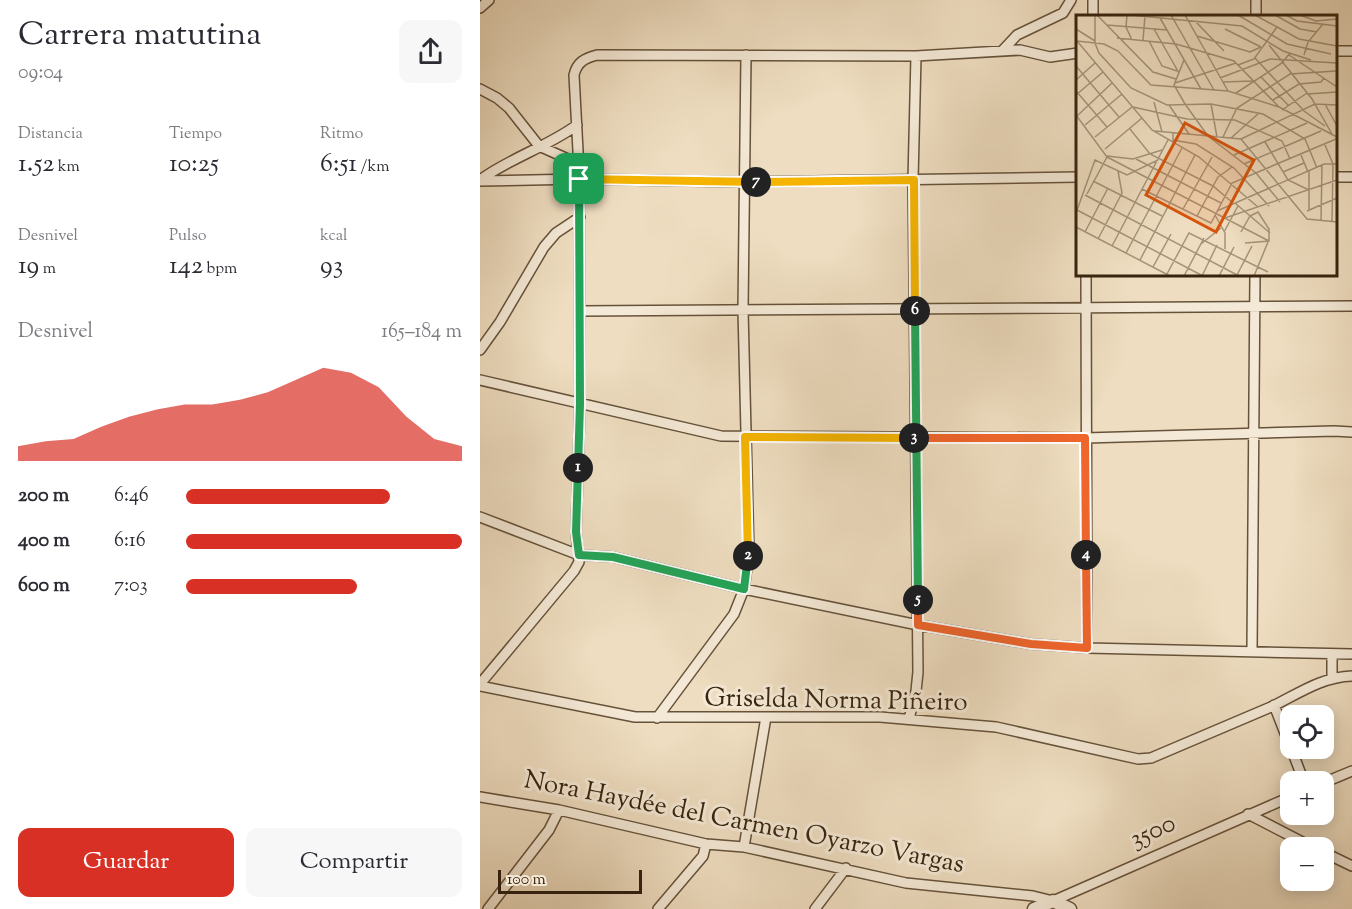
<!DOCTYPE html>
<html lang="es">
<meta charset="utf-8">
<style>
:root{--surface:#fff;--page:#f7f7f7;--text:#2b2b33;--muted:#7c7c81;--accent:#d93025}
body{margin:0;font-family:"Sorts Mill Goudy",serif;background:var(--page);color:var(--text);height:100vh;display:flex;flex-direction:column;font-size:22px;white-space:nowrap}
*{box-sizing:border-box;margin:0}
p{font-size:20px;color:var(--muted)}
.icon{flex:none;width:33px;height:33px;fill:none;stroke:currentColor;stroke-width:2;stroke-linecap:round;stroke-linejoin:round}
.map{position:relative;flex:1;overflow:hidden}
.details{display:flex;flex-direction:column;background:var(--surface);width:480px}
.details>*{flex:none}
.tools{position:absolute;left:800px;top:705px;display:grid;gap:12px}
.tools a{display:grid;place-items:center;width:54px;height:54px;border-radius:12px;background:var(--surface);box-shadow:0 3px 15px #0003;font-size:30px}
.scale{position:absolute;left:18px;bottom:15px;width:144px;box-sizing:border-box;padding-left:6px;border:3px solid #38240e;border-top:0;font-size:16px;line-height:21px;white-space:nowrap;color:#38240e;-webkit-text-stroke:4px #f4e9d6;paint-order:stroke}
.pin{position:absolute;display:grid;place-items:center;width:51px;height:51px;color:#fff;margin:-26px;border-radius:12px;box-shadow:0 3px 9px #0006}
.km{position:absolute;width:30px;height:30px;margin:-15px;border-radius:50%;background:#222;color:#fff;font-size:16px;line-height:30px;text-align:center}
.round{display:grid;place-items:center;flex:none;width:63px;height:63px;border-radius:12px;background:var(--page)}
.summary{display:flex;align-items:center;justify-content:space-between;height:102px;padding:0 18px}
h1{font-size:33px;font-weight:600;line-height:45px}
.figures{display:grid;grid-template-columns:repeat(3,1fr);gap:9px;height:102px;padding:6px 18px}
.figures div{display:grid;align-content:center}
.figures b{font-size:26px;font-weight:600}
.figures small{font-size:16px;font-weight:400}
.figures p{font-size:16px}
.chart{height:168px;padding:12px 18px}
.chart p{display:flex;justify-content:space-between}
.chart svg{width:100%;height:108px;margin-top:6px;fill:var(--accent);opacity:.7}
.primary-button{display:flex;gap:12px;margin-top:auto;padding:12px 18px}
.primary-button a{flex:1;height:69px;border-radius:12px;background:var(--accent);color:#fff;font-size:24px;font-weight:600;line-height:69px;text-align:center}
.primary-button a+a{background:var(--page);color:var(--text)}
ul{padding:0 18px;list-style:none;font-size:20px}
li{display:grid;grid-template-columns:96px 72px 1fr;align-items:center;height:45px}
li i{height:15px;border-radius:8px;background:var(--accent)}
main{display:flex;flex:1;min-height:0}
.map>svg:first-child{display:block}
.lines{fill:none;stroke-linecap:round;stroke-linejoin:round}
.minor-casing{stroke:#66523a;stroke-width:12}
.tertiary-casing{stroke:#66523a;stroke-width:15}
.minor{stroke:#f4e9d6;stroke-width:9}
.tertiary{stroke:#f4e9d6;stroke-width:12}
.split-1-casing{stroke:#fff;stroke-width:12}
.split-2-casing{stroke:#fff;stroke-width:12}
.split-3-casing{stroke:#fff;stroke-width:12}
.split-4-casing{stroke:#fff;stroke-width:12}
.split-5-casing{stroke:#fff;stroke-width:12}
.split-6-casing{stroke:#fff;stroke-width:12}
.split-7-casing{stroke:#fff;stroke-width:12}
.split-8-casing{stroke:#fff;stroke-width:12}
.split-1{stroke:#22a559;stroke-width:8}
.split-2{stroke:#22a559;stroke-width:8}
.split-3{stroke:#f5b400;stroke-width:8}
.split-4{stroke:#f0652b;stroke-width:8}
.split-5{stroke:#f0652b;stroke-width:8}
.split-6{stroke:#22a559;stroke-width:8}
.split-7{stroke:#f5b400;stroke-width:8}
.split-8{stroke:#f5b400;stroke-width:8}
.labels{text-anchor:middle;dominant-baseline:central;stroke-width:6;stroke-linejoin:round;paint-order:stroke}
.street-label{font-size:26px;fill:#38240e;stroke:#f4e9d6}
.inset-road{fill:none;stroke:#a59379;stroke-width:1.5}
.view{fill:#d6540c;fill-opacity:0.15;stroke:#d6540c;stroke-width:3}
.inset-edge{fill:none;stroke:#38240e;stroke-width:3}
</style>
<main>
<section class="details">
<div class="summary"><div><h1>Carrera matutina</h1><p>09:04</p></div><a class="round"><svg class="icon" aria-label="share" viewBox="0 0 24 24"><path d="M12 15V3M7 8l5-5 5 5M5 13v7h14v-7"/></svg></a></div>
<div class="figures">
<div><p>Distancia</p><b>1.52<small> km</small></b></div>
<div><p>Tiempo</p><b>10:25</b></div>
<div><p>Ritmo</p><b>6:51<small> /km</small></b></div>
</div>
<div class="figures">
<div><p>Desnivel</p><b>19<small> m</small></b></div>
<div><p>Pulso</p><b>142<small> bpm</small></b></div>
<div><p>kcal</p><b>93</b></div>
</div>
<div class="chart"><p><span>Desnivel</span>165–184 m</p>
<svg viewBox="0 0 160 44" preserveAspectRatio="none"><path d="M0 44V38L10 36L20 35L30 30L40 26L50 23L60 21L70 21L80 19L90 16L100 11L110 6L120 8L130 14L140 26L150 35L160 38V44z"/></svg>
</div>
<ul>
<li><b>200 m</b>6:46<i style="width:74%"></i></li>
<li><b>400 m</b>6:16<i style="width:100%"></i></li>
<li><b>600 m</b>7:03<i style="width:62%"></i></li>
</ul>
<div class="primary-button"><a>Guardar</a><a>Compartir</a></div>
</section>
<div class="map">
<svg width="872" height="909" viewBox="0 0 872 909">
<rect width="100%" height="100%" fill="#eeddc0"/>
<filter id="stains"><feTurbulence type="fractalNoise" baseFrequency=".00333" numOctaves="4"/><feColorMatrix values="0 0 0 0 .2 0 0 0 0 .09 0 0 0 0 .02 0 0 0 .5 -.17"/></filter>
<radialGradient id="worn" r=".72"><stop offset=".6" stop-color="#630" stop-opacity="0"/><stop offset="1" stop-color="#630" stop-opacity=".3"/></radialGradient>
<g class="lines">
<defs>
<path id="minor" d="M613,0V16
M776,0V16
M0,8L9,0
M522,51L537,35L583,13L591,0
M856,51H872
M0,89L17,98L29,108L59,146L88,159L99,170
M856,177H872
M0,180C30,158 67,147 97,125
M0,181L99,179L264,182L598,177
M606,274L607,648
M100,311L872,306
M0,350L20,322L64,247L76,233L100,217
M0,380L241,436L605,438L854,431L872,432
M0,517L99,555L133,557L264,589L438,625L551,644L607,648L872,654
M772,650L775,274
M852,678V654
M0,684L94,571L99,562L96,532L100,404L99,170L94,75C97,62 105,58 117,55L436,56L540,50L570,57L598,53
M0,686L155,717H400L516,727L658,759L671,758C711,741 751,724 791,707C818,694 841,677 872,676
M794,705L810,746
M177,718L254,614L264,589L269,553L263,310L266,55
M429,719L436,691L438,672L433,180L436,56
M811,748L824,782
M843,783L872,771
M0,797L79,810L226,844L264,847L426,883L553,896L573,901L810,797
M768,814L834,848
M264,847L286,717
M843,852L872,866
M8,909L69,830L79,810
M178,909L223,856L226,844
M335,909L366,868"/>
<path id="tertiary" d="M554,909L573,901L590,909"/>
</defs>
<!-- minor casing -->
<use href="#minor" class="minor-casing"/>
<!-- tertiary casing -->
<use href="#tertiary" class="tertiary-casing"/>
<!-- minor -->
<use href="#minor" class="minor"/>
<!-- tertiary -->
<use href="#tertiary" class="tertiary"/>
</g>
<g class="lines">
<defs>
<path id="split-1" d="M98,468L100,404L99,179"/>
<path id="split-2" d="M98,468L96,532L99,555L133,557L264,589L268,556"/>
<path id="split-3" d="M268,556L265,437L434,438"/>
<path id="split-4" d="M434,438H605L606,555"/>
<path id="split-5" d="M438,600V625L551,644L607,648L606,555"/>
<path id="split-6" d="M435,311L438,600"/>
<path id="split-7" d="M276,182L434,180L435,311"/>
<path id="split-8" d="M99,179L276,182"/>
</defs>
<!-- split-1 casing -->
<use href="#split-1" class="split-1-casing"/>
<!-- split-2 casing -->
<use href="#split-2" class="split-2-casing"/>
<!-- split-3 casing -->
<use href="#split-3" class="split-3-casing"/>
<!-- split-4 casing -->
<use href="#split-4" class="split-4-casing"/>
<!-- split-5 casing -->
<use href="#split-5" class="split-5-casing"/>
<!-- split-6 casing -->
<use href="#split-6" class="split-6-casing"/>
<!-- split-7 casing -->
<use href="#split-7" class="split-7-casing"/>
<!-- split-8 casing -->
<use href="#split-8" class="split-8-casing"/>
<!-- split-1 -->
<use href="#split-1" class="split-1"/>
<!-- split-2 -->
<use href="#split-2" class="split-2"/>
<!-- split-3 -->
<use href="#split-3" class="split-3"/>
<!-- split-4 -->
<use href="#split-4" class="split-4"/>
<!-- split-5 -->
<use href="#split-5" class="split-5"/>
<!-- split-6 -->
<use href="#split-6" class="split-6"/>
<!-- split-7 -->
<use href="#split-7" class="split-7"/>
<!-- split-8 -->
<use href="#split-8" class="split-8"/>
</g>
<g class="labels">
<!-- street labels -->
<g class="street-label">
<text transform="translate(356 701) rotate(1)">Griselda Norma Piñeiro</text>
<text transform="translate(264 823) rotate(11)">Nora Haydée del Carmen Oyarzo Vargas</text>
<text transform="translate(673 832) rotate(-24)">3500</text>
</g>
</g>
<!-- overview -->
<g transform="translate(596 15)">
<rect width="261" height="261" fill="#eeddc0"/>
<path class="inset-road" d="M19,0V28L23,38L55,73L91,90L135,89L187,99L229,124L241,153M21,0L77,57L100,64M51,0L50,12L56,25M55,0L166,11L207,36L235,45M95,0L138,75M109,0L152,76M162,0L211,29L255,39M179,0L223,24L261,31M199,0L224,14L241,17M210,0L221,6L261,11M224,0L240,6L261,4M84,3L125,74M119,6L148,36M31,10L91,15M0,14L19,26M78,14L103,58M149,14L185,32M121,21L174,37L185,32M41,23L100,29L158,46L203,92M67,25L69,1M1,26L28,29L42,36L75,70L152,76L203,92L261,122M1,26L76,115L123,142L182,192M73,26L86,51L101,56M193,30L236,84L256,119M213,40L261,72M228,40L232,27L247,9M179,43L228,96L249,111M108,45L98,70L109,89L132,121L180,158L204,187M162,50L178,44L201,12M0,51L43,102M185,62L213,91M144,63L194,44L261,48M0,65L19,48M147,67L176,66M99,68L160,48M0,76L31,112M160,78L206,48L214,38M232,79L261,77M0,80L27,57M197,85L223,69L245,67L248,63M78,87L86,117M135,89L141,122M249,89L261,111M93,90L113,119M57,92L111,104L159,105L206,126L214,144M206,95L231,78M0,100L31,142L11,179M1,101L36,68M9,110L46,79M54,114L74,139L137,171L157,188M79,116L165,124L231,204L261,207M97,118V125L120,129L158,153L193,191M19,122L56,92M147,122L161,93L214,59L260,56M155,123L183,98M165,124L239,89L261,90M189,127L212,165L233,175M249,130L257,149L256,206M29,134L66,103M158,140L231,108M225,140L232,157M31,141L57,144L86,135M31,142L193,226M60,144L145,188M168,149L245,116M207,157L228,148M17,166L86,201M66,174L135,208L156,168L260,124M9,180L163,261M159,188L194,218M107,194L136,142M1,195L127,261M233,195V156M141,196L248,149H261M231,196L261,183M0,198L19,145L51,160L82,145M139,200L149,218V234M121,201L142,162L156,152M149,203L261,165M245,206L246,150M0,212L94,261M9,217L32,173M148,217L162,191M165,217L174,201L182,197L193,214V226L169,228M22,224L46,178L42,156M125,229L145,213M36,231L92,125M50,238L106,133M64,245L119,140M77,252L95,219M91,259L113,218L192,257M161,260L176,231M108,261L128,223M126,261L141,230M143,261L158,232M178,261L192,227"/>
<path class="view" d="M109,108L178,145L140,217L70,180Z"/>
<rect width="261" height="261" class="inset-edge"/>
</g>
<rect width="100%" height="100%" filter="url(#stains)"/>
<rect width="100%" height="100%" fill="url(#worn)"/>
</svg>
<div class="tools">
<a><svg class="icon" aria-label="locate" viewBox="0 0 24 24"><circle cx="12" cy="12" r="6"/><path d="M12 2v4M12 18v4M2 12h4M18 12h4"/></svg></a>
<a>+</a>
<a>−</a>
</div>
<div class="scale">100 m</div>
<div class="pin" style="left:99px;top:179px;background:#1e9e55"><svg class="icon" aria-label="arrive" viewBox="0 0 24 24"><path d="M6 21V4h12l-3 4 3 4H6"/></svg></div>
<b class="km" style="left:98px;top:468px">1</b>
<b class="km" style="left:268px;top:556px">2</b>
<b class="km" style="left:434px;top:438px">3</b>
<b class="km" style="left:606px;top:555px">4</b>
<b class="km" style="left:438px;top:600px">5</b>
<b class="km" style="left:435px;top:311px">6</b>
<b class="km" style="left:276px;top:182px">7</b>
</div>
</main>
